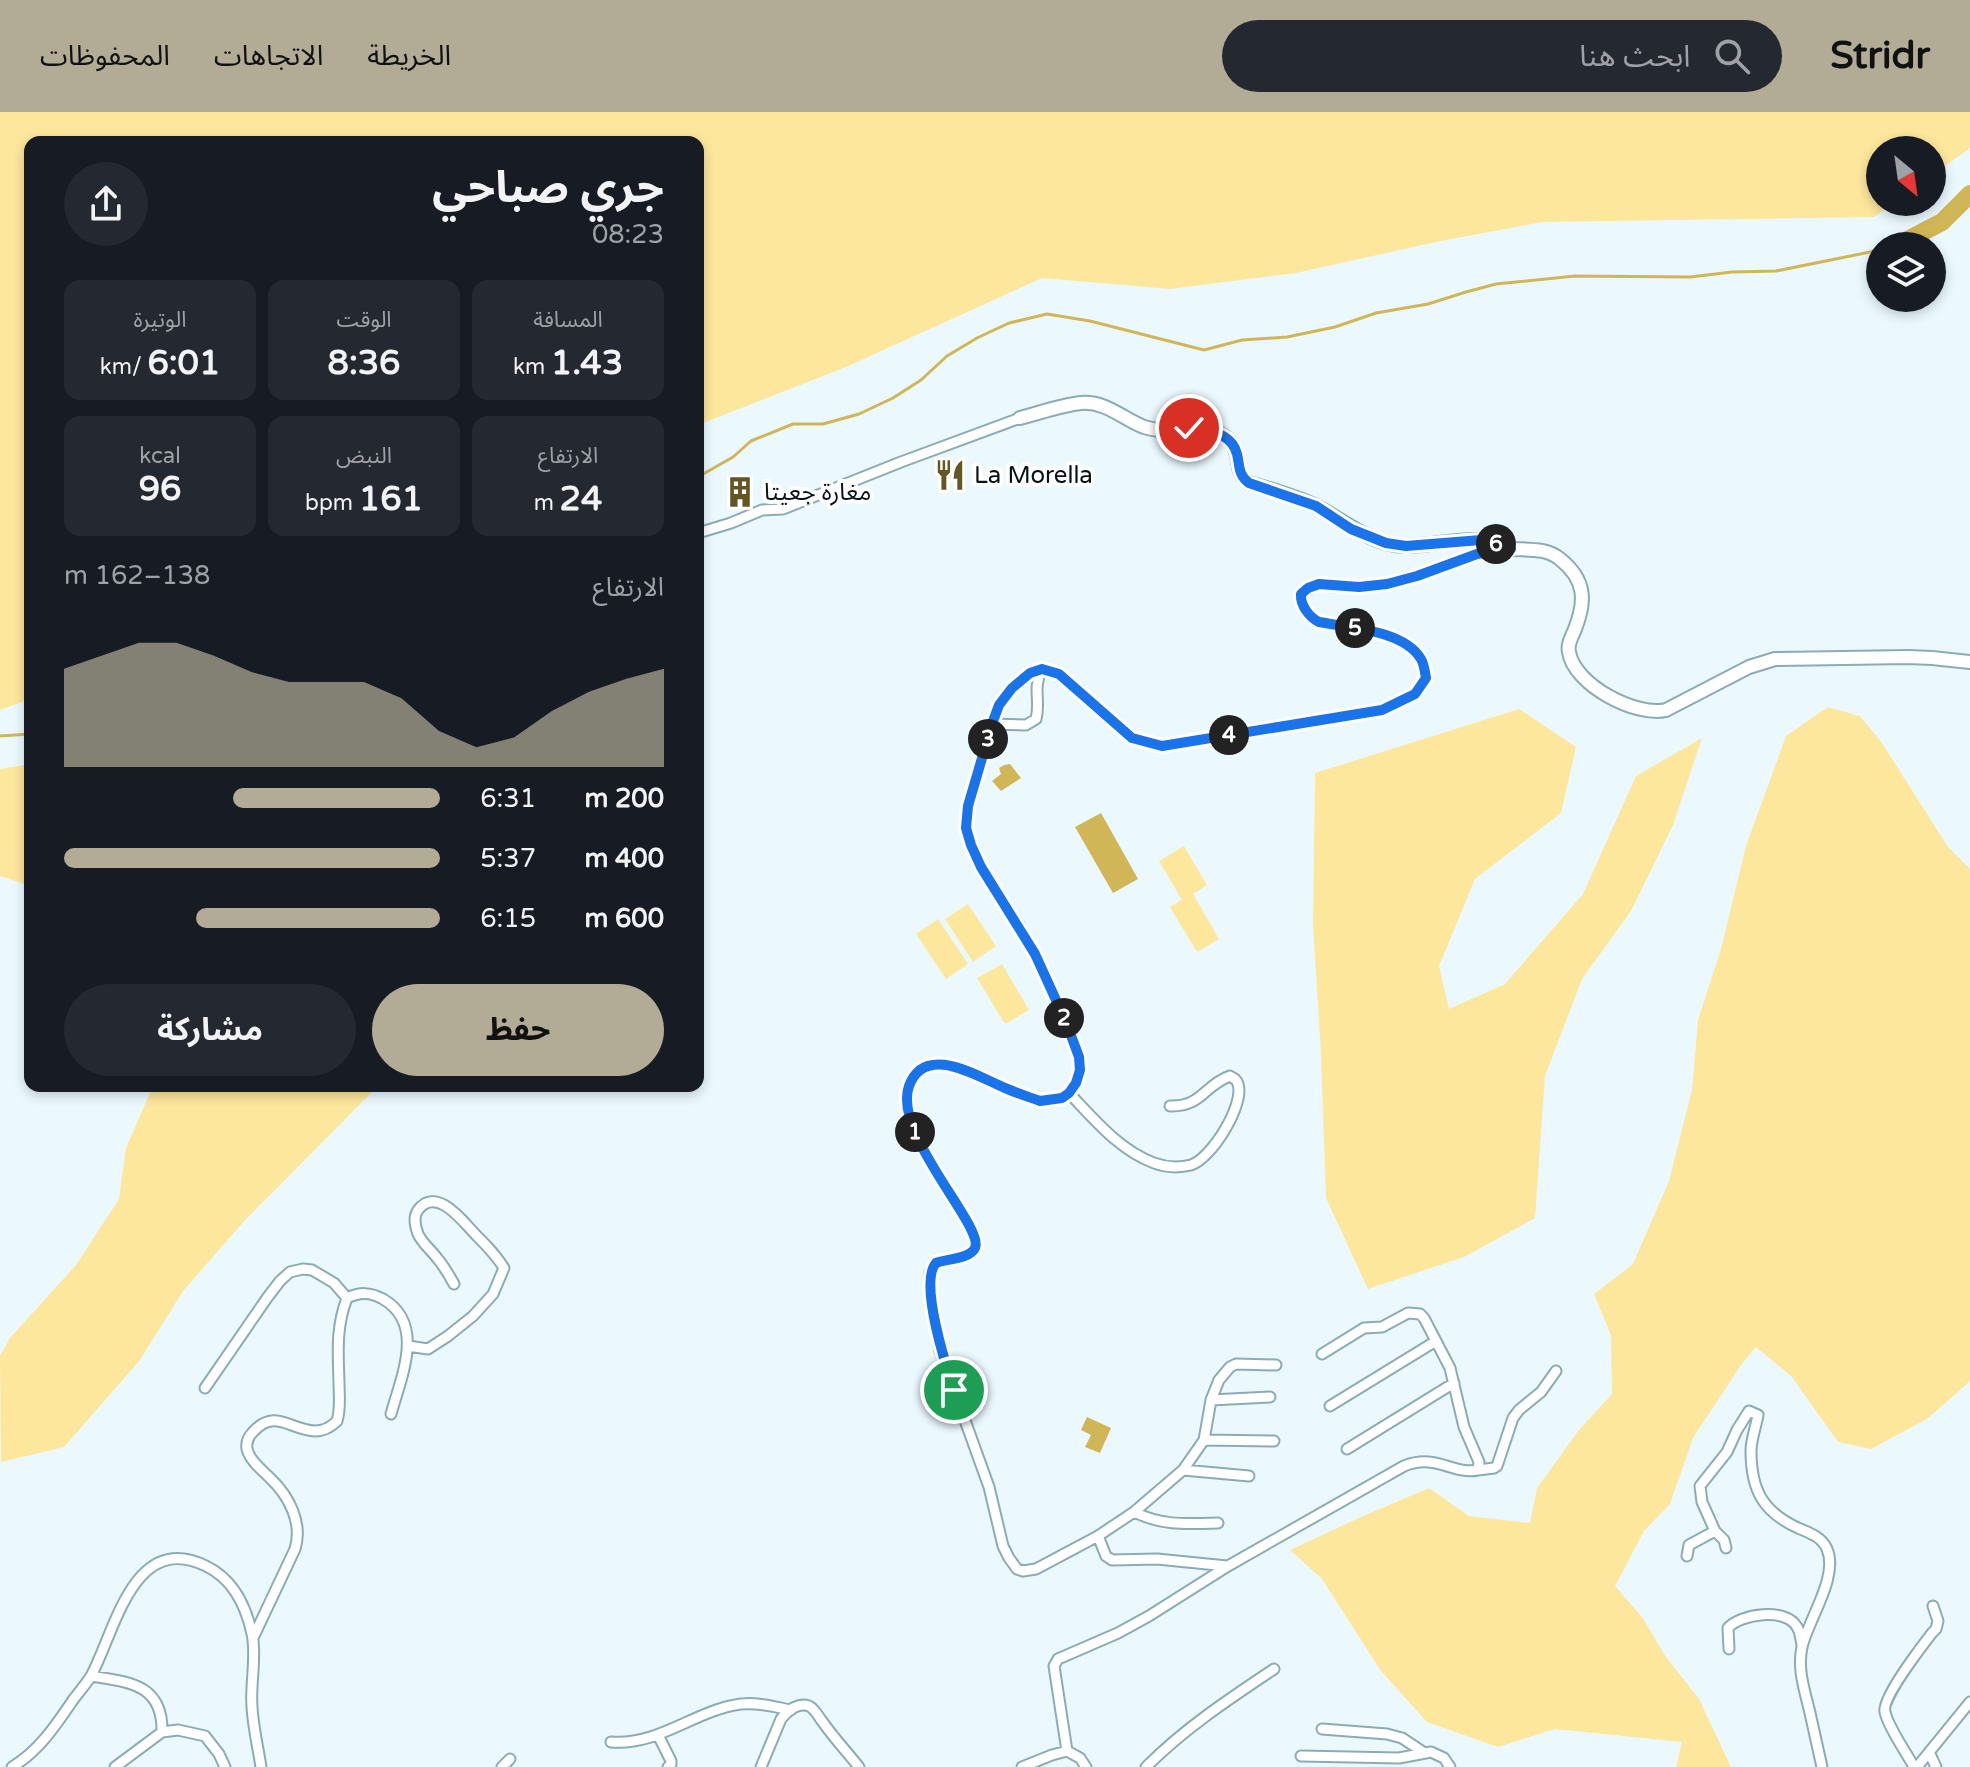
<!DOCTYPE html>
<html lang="ar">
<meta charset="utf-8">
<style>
:root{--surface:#171b24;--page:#242831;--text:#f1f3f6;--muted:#9ea1a6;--accent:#b2ac97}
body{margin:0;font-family:"Varela Round","Noto Sans Arabic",sans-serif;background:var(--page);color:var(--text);direction:rtl;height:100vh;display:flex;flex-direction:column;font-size:30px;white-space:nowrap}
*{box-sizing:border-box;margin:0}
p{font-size:26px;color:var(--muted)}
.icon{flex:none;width:44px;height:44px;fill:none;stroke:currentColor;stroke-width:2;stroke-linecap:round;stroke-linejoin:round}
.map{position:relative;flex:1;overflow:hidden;direction:ltr}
.sheet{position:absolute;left:24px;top:24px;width:680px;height:956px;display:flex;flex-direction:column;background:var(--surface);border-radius:16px;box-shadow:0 4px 12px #0003;direction:rtl}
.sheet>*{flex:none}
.needle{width:52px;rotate:151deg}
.buttons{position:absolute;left:1866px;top:24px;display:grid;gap:16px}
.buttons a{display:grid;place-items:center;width:80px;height:80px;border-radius:50%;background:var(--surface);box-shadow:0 4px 12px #0003;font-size:40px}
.pin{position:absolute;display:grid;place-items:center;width:68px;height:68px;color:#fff;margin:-34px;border:4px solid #fff;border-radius:50%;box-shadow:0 2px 8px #0007}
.km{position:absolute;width:40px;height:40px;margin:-20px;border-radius:50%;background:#222;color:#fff;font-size:22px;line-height:40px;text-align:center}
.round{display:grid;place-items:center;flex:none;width:84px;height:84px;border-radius:42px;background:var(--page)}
.head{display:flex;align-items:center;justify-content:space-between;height:136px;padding:0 40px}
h1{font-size:44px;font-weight:700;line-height:60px}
.figures{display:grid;grid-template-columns:repeat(3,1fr);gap:12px;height:136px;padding:8px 40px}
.figures div{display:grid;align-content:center;border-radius:16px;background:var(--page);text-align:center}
.figures b{font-size:34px;font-weight:700}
.figures small{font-size:22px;font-weight:400}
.figures p{font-size:22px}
.chart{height:224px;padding:16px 40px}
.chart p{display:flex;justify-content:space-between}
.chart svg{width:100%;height:144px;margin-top:8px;fill:var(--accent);opacity:.7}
.button{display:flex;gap:16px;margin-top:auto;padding:16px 40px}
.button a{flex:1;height:92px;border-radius:48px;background:var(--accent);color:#111;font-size:32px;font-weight:700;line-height:92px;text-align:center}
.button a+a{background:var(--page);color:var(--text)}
ul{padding:0 40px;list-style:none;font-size:26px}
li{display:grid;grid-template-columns:128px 96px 1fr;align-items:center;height:60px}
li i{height:20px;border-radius:10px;background:var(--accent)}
header{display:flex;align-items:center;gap:48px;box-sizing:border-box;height:112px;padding:0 40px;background:var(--accent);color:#111}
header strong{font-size:38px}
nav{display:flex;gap:44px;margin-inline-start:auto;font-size:28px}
.search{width:560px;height:72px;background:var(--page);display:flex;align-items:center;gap:20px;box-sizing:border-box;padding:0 28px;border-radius:44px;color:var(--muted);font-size:30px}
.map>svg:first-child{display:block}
.green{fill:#fde79c}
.water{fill:#d1b658}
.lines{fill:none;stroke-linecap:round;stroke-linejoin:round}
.stream{stroke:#d1b658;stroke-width:3}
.river{stroke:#d1b658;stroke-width:18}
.street-casing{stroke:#8bacb7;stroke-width:13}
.secondary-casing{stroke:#8bacb7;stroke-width:16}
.street{stroke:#fff;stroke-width:9}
.secondary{stroke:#fff;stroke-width:12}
.route-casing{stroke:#fff;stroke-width:16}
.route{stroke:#1a73e8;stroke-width:10}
.labels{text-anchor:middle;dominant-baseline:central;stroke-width:8;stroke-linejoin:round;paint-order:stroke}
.poi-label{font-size:24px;fill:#051114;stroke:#fff;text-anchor:start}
</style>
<header>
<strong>Stridr</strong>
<div class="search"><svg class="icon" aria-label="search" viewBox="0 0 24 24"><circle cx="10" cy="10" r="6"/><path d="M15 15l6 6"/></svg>ابحث هنا</div>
<nav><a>الخريطة</a><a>الاتجاهات</a><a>المحفوظات</a></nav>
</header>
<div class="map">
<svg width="1970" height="1655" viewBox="0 0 1970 1655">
<rect width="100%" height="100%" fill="#ebf9fe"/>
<!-- green -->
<path class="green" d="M0,0H1970V36L1932,63V38H1880V90H1895L1874,105L1542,110L1436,130L1296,161L1170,177L1042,166L846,255L698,313V30H30V587L0,598Z
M1828,595L1860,604L1882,631L1948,735L1970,757V1269L1927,1307L1871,1337L1838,1330L1792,1265L1756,1235L1741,1253L1693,1326L1670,1392L1644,1419L1615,1474L1642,1505L1666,1545L1699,1587L1731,1655H1676L1682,1630L1555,1617L1498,1635L1427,1610L1381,1559L1322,1467L1290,1438L1361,1405L1429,1376L1469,1404L1530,1411L1537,1376L1579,1318L1612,1282L1611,1223L1594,1182L1633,1152L1669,1069L1692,978L1698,908L1721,837L1746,734L1786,624Z
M1519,597L1576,635L1561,701L1475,767L1439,854L1449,897L1505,872L1583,782L1636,664L1702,626L1673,713L1631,799L1582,867L1545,964L1535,1106L1464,1145L1368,1177L1326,1086L1321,942L1313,813L1315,661Z
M30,652V774L0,764V657Z
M1184,734L1207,773L1193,782L1219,827L1197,840L1170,795L1182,788L1159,749Z
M968,792L996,834L973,850L945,807Z
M938,807L968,852L946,867L916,822Z
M1002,852L1029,898L1005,912L977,866Z
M153,974H378L246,1107L183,1179L140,1248L64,1335L1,1350L0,1244L10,1226L76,1153L119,1087L126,1036Z"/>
<!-- water -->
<path class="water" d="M1010,652L1021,666L1001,679L992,669L1001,662L999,656L1004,653Z
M1101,701L1138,767L1113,781L1075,715Z
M1087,1305L1111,1316L1100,1341L1085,1335L1091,1323L1081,1318Z"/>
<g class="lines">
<!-- stream -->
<path class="stream" d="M698,365L733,345L751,329L793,312H823L859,302L893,286L921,268L947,244L977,226L1009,211L1047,202L1090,209L1204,238L1242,228L1287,225L1335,215L1376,201L1428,192L1466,180L1496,172L1575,164L1690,165L1732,160L1776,159L1880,138
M0,624L30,622"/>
<!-- river -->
<path class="river" d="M1896,134L1942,110L1970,82"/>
<defs>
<path id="street" d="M698,421L731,411L762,398L783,397L901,350L1020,306
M992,612L1026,613L1036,607C1041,588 1032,577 1042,557
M1069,981C1094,1007 1119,1038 1154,1051C1165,1055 1179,1056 1191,1053C1211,1047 1245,993 1238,972C1236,967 1235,967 1230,964C1204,973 1202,995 1170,994
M408,1234L428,1237L448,1224L473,1204L493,1182L504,1156C496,1143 487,1134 476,1123C464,1111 437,1073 418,1098C413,1105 415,1114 418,1122C422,1131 431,1138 437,1146C444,1154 449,1163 454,1172
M1276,1253L1236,1252L1230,1255L1219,1268L1211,1288L1204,1328L1183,1358L1134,1400L1098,1424L1036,1457L1023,1459L1017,1457L1009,1446L1003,1434L989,1375L940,1239L932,1191L930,1160C942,1139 985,1153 973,1121C953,1086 907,1025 907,986C907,977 911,965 918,959C960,927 1043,1025 1074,974C1077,970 1080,963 1080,958C1081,946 1075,934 1071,923C1057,885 1039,847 1019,813C1006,793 991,774 980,752C974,740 967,726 967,712C967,688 977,664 983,642C988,626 991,610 998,595C1004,582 1027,556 1042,557C1067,559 1107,612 1133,626C1141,631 1152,632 1162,634L1382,598L1415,582L1426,566C1425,560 1425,552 1422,547C1405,518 1349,515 1319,510C1309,505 1300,494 1301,482L1319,472L1359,475L1387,472L1447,454L1477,442L1508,437
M205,1276L267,1186L280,1169L290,1160L303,1157L312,1158L334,1171L347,1186
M1211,1288L1270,1285
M1330,1294L1436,1229
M1204,1328L1274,1329
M1347,1337L1454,1271
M1183,1358L1249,1364
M1478,1358L1494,1356L1497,1354L1513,1306L1519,1298L1541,1280L1556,1259
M1134,1400C1163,1414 1186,1412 1218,1411
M1715,1419L1724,1428L1726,1436
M1098,1424L1106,1444L1112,1448L1157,1447L1227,1454
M1687,1444L1689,1433L1715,1419L1702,1390L1700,1374L1727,1340L1737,1318L1749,1299L1758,1303C1756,1315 1751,1327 1751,1339C1751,1378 1763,1400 1798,1416C1810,1421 1822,1425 1827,1437C1839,1465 1808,1508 1802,1535C1797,1558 1805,1579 1810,1601C1814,1619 1818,1637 1822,1655
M253,1526L295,1437C303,1411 289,1384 270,1366C262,1358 250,1349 247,1337C246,1331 248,1325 253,1320C275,1296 290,1318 315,1319C324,1319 331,1315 337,1309C341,1297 339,1283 339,1270C338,1239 336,1215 347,1186C360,1180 370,1180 383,1187C426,1212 401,1265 391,1302
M1729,1537L1728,1516C1740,1502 1786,1495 1797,1515C1800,1519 1801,1528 1802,1533
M91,1564C129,1570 163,1572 162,1620
M1322,1617L1387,1622L1402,1626L1423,1640
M658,1623L671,1649V1652L668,1655
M611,1630C659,1634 695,1598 741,1592C758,1590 775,1595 791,1598
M1929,1640L1936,1655
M1301,1644L1399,1646L1431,1640L1444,1646L1450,1655
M12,1655C39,1639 56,1613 73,1588C79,1580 86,1572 91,1564C115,1520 133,1418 206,1454C233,1467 246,1494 252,1522C257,1544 250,1572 252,1595C253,1615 258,1635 261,1655
M115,1655L162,1620L178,1618L205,1624L219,1642L225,1655
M502,1655L510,1647
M761,1655L781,1607C787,1599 798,1590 809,1594C815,1597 818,1604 822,1609C833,1625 847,1640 859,1655
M1022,1655L1052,1643L1067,1639
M1086,1655L1080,1646L1067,1639L1054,1554L1058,1547L1118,1521L1149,1504L1228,1454L1404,1354C1437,1341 1452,1363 1478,1358L1479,1350L1464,1315L1450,1256L1424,1206L1420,1202L1408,1201L1382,1215L1364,1216L1322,1242
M1146,1655C1185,1616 1229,1587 1274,1557
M1914,1655C1906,1640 1888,1615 1885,1600C1881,1587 1922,1534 1932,1521L1936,1517L1938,1509L1933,1494
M1917,1655L1970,1590"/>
<path id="secondary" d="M1020,306C1040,301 1061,293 1081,291C1106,289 1123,307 1144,315C1170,324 1200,308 1224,324C1246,340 1231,358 1249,371C1270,377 1298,385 1318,395C1346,410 1372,433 1405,434C1430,434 1454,427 1478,428C1490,428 1501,436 1513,437C1530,438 1546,436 1560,447C1586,468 1586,489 1575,517C1572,525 1567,532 1569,540C1574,573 1636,605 1666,598L1749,555L1775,547L1908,545L1932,546L1970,550"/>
</defs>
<!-- street casing -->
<use href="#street" class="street-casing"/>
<!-- secondary casing -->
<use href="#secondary" class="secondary-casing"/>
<!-- street -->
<use href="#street" class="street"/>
<!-- secondary -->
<use href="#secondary" class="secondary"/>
</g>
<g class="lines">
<defs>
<path id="route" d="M954,1278C946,1254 919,1170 936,1151C946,1147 970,1147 975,1136C985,1115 892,1022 909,974C925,930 978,965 1005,976C1017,981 1029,985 1040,989L1062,986L1069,981L1076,971L1080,958L1079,945L1066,910L1035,842L981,755L971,733L966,716L968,694L992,612L999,593L1012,576L1030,561L1042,557L1059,562L1132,626L1162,634L1382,598L1415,582L1426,566C1425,560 1424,552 1421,547C1404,518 1350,516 1319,510C1309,505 1300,493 1301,482L1308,476L1319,472L1359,475L1387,472L1417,464L1477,442L1511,437L1481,428L1406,434L1386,431L1351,417L1316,394L1249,371C1238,363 1240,354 1237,342C1232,321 1208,317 1189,316"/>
</defs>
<!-- route casing -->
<use href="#route" class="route-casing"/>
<!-- route -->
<use href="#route" class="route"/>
</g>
<!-- icons -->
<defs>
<symbol id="restaurant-bare" viewBox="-9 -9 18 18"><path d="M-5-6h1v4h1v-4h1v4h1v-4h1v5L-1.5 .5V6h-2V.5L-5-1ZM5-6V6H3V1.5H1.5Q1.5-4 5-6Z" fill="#645623" stroke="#fff" stroke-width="2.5" paint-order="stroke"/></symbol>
<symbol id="building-bare" viewBox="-9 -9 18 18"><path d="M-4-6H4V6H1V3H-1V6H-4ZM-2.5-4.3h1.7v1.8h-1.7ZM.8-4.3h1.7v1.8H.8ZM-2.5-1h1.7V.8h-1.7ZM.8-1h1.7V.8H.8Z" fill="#645623" stroke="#fff" stroke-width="2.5" paint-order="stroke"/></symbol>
</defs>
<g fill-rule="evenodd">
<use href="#restaurant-bare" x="928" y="341" width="44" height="44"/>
<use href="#building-bare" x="718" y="358" width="44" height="44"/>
</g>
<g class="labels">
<!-- poi labels -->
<g class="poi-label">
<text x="974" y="363">La Morella</text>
<text x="764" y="380">مغارة جعيتا</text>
</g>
</g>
</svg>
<div class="buttons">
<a><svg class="needle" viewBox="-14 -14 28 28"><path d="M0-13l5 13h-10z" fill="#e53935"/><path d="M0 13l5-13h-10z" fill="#9ea1a6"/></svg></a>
<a><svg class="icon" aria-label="layers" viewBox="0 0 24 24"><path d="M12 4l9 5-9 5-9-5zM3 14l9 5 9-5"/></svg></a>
</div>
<div class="pin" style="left:954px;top:1278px;background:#1e9e55"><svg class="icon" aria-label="arrive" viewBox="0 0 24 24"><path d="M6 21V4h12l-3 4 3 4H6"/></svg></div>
<div class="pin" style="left:1189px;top:316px;background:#d93025"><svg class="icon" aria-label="check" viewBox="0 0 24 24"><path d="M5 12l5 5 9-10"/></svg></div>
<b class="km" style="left:915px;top:1020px">1</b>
<b class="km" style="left:1064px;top:906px">2</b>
<b class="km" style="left:988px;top:627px">3</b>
<b class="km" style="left:1229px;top:623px">4</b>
<b class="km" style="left:1355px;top:516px">5</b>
<b class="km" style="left:1496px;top:432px">6</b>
<section class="sheet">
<div class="head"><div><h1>جري صباحي</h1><p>08:23</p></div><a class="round"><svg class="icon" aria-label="share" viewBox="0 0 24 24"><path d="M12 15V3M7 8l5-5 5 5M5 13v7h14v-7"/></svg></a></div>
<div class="figures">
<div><p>المسافة</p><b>1.43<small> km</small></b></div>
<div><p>الوقت</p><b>8:36</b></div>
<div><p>الوتيرة</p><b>6:01<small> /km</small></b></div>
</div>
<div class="figures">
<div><p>الارتفاع</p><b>24<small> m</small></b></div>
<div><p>النبض</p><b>161<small> bpm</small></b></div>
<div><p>kcal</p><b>96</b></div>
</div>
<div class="chart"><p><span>الارتفاع</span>138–162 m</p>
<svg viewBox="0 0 160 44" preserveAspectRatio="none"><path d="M0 44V14L10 10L20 6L30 6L40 10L50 15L60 18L70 18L80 18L90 23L100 33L110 38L120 35L130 27L140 21L150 17L160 14V44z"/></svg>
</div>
<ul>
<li><b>200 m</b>6:31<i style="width:55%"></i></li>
<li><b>400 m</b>5:37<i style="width:100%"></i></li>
<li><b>600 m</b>6:15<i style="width:65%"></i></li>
</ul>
<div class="button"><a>حفظ</a><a>مشاركة</a></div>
</section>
</div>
